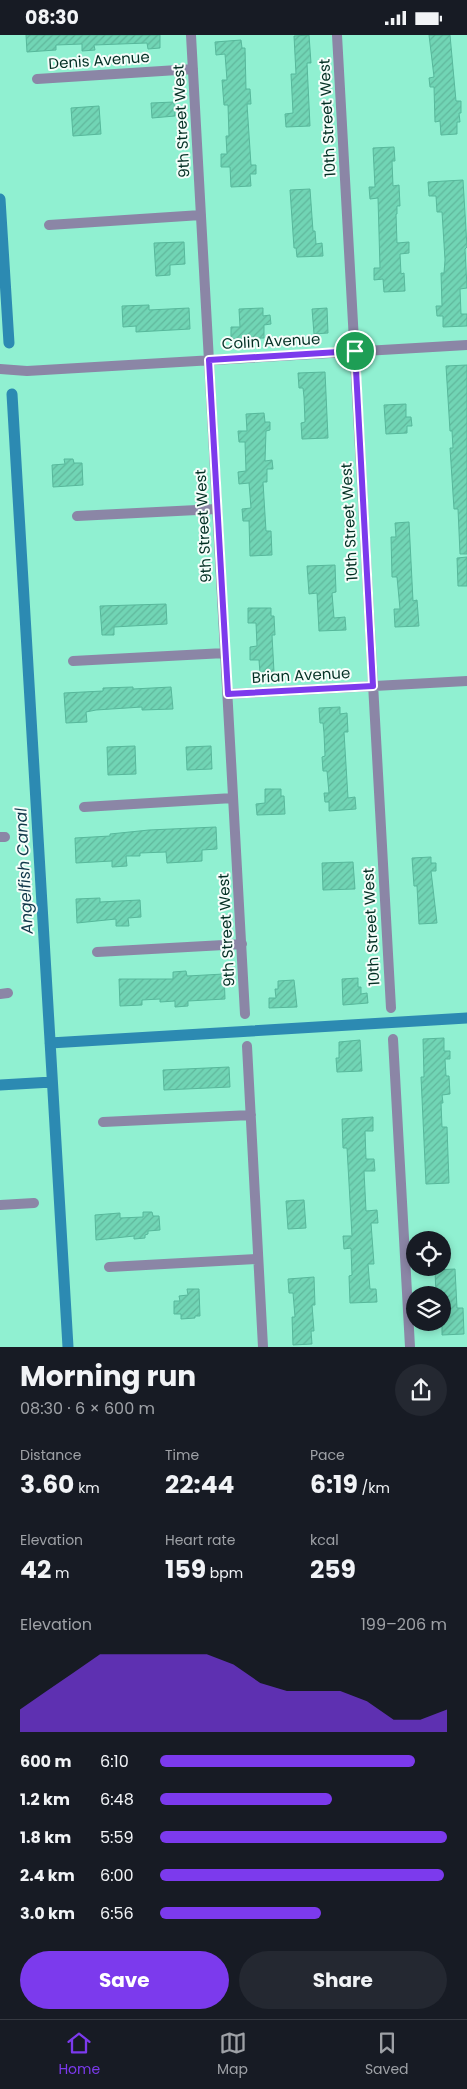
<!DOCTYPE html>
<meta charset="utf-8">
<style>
:root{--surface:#171b24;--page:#242831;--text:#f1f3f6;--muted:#9ea1a6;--line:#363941;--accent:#7c3aed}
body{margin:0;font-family:Poppins,sans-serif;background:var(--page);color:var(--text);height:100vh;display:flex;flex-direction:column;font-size:19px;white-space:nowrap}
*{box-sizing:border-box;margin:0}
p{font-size:16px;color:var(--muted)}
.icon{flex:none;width:28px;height:28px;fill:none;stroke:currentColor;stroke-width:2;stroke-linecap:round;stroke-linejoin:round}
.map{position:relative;height:1312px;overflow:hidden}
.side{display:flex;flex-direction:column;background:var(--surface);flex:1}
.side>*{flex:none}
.buttons{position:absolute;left:406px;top:1196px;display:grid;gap:10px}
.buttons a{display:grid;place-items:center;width:45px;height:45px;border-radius:50%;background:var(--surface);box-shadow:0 2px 8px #0003;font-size:25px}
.pin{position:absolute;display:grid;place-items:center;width:42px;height:42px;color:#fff;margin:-21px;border:2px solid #fff;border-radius:50%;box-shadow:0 1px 5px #0007}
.round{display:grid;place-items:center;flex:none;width:52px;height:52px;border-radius:26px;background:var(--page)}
.headline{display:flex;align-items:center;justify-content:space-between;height:85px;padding:0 20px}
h1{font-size:28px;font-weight:700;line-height:38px}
.figures{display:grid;grid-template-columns:repeat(3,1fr);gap:8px;height:85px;padding:5px 20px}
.figures div{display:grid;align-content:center}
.figures b{font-size:25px;font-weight:700}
.figures small{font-size:14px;font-weight:400}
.figures p{font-size:14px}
.chart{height:140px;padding:10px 20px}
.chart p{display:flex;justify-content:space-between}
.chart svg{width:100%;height:90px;margin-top:5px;fill:var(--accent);opacity:.7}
.button{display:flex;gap:10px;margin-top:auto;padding:10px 20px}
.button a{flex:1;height:58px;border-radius:30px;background:var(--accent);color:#fff;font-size:20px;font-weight:700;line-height:58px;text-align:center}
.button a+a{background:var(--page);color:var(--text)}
ul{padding:0 20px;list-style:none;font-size:16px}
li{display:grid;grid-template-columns:80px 60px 1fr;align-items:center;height:38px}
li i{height:12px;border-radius:6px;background:var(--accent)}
.status{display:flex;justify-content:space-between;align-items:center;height:35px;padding:0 25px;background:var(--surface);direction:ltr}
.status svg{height:14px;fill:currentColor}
.tab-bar{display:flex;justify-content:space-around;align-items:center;height:70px;border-top:1px solid var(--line);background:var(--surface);font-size:14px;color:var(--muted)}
.tab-bar a{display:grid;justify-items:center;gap:2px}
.tab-bar .on{color:var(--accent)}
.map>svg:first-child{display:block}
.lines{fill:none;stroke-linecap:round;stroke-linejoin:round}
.canal{stroke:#2c8ab2;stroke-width:11}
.building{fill:url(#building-hatch);stroke:#57b89b}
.street{stroke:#8b86a6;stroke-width:10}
.route-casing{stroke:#fff;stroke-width:10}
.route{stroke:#7c3aed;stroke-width:6}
.labels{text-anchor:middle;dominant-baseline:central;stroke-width:4;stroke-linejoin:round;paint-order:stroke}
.street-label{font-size:15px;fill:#033024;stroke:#f5fdfa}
.water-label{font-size:16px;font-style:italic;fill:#0f3749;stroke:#f5fdfa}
</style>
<div class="status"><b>08:30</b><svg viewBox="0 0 49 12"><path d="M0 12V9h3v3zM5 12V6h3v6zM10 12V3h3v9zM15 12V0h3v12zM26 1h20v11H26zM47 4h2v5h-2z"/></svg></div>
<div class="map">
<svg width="467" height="1312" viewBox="0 0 467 1312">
<defs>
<pattern id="building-hatch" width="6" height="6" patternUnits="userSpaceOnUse" patternTransform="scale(1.25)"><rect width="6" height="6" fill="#71d5b5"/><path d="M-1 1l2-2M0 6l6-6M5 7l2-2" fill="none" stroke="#60b79c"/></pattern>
</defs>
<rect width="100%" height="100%" fill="#90f0d1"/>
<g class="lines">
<!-- canal -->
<path class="canal" d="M0,164L9,308
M12,359L68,1312
M50,1008L467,983
M0,1050L52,1047"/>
</g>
<!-- building -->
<path class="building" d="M26,0H160V13L148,14L147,8L94,10L95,15L82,16V9L56,10V15L27,17Z
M309,0L311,28H307L310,91L286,92L285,79L293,78L291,39H296L294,1Z
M429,0H450L456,66H461V78H459L460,87H457V99L441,100L440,86L435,87L434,52H430L429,43L434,42Z
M241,5L242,13H245L246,54H250L251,69H247L251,130H256V139H250L251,151L231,152L230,132H221V119H227L226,101H229L228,70H224L222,45H227L225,19L216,20L215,7Z
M174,67L175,81L152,83L151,68Z
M99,71L101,99L73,101L71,73Z
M394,112L395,126H392L393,151L399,150L400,171H397V179H396L397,208L409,207V218L400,219L401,239L404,238L405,256L384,257L383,244L374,245V233H380L378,163L370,164L369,152H375L373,113Z
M463,145L467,212L465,214L467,253L460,254L461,279H467V291L443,292V281H437L436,271H442L441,238H444L445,225L442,177H437L436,161H429L428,147Z
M310,154L313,196H315L316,209L322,208L323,221L297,222L296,213H294L290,155Z
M184,207L185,229L170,230V240L156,241L154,208Z
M149,270V275L189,273L190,294L136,297V291L123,292L122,271Z
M263,273V281L270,280L271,289L264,290V303L231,304V292H240L239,274Z
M327,273L328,298L314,299L312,274Z
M467,330V519H460L458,474H454L450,413H453L452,396H450L446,331Z
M325,337L328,403L302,404L301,388L305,387L304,362L303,353H299L298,338Z
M406,369V382H411L412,391H407V398L386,399L384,370Z
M264,378L265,387H270V395L266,396L265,426L272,425L273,434H267V447H263L266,496H271L272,520L250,521L249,486H243L242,474L251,473L249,448L239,449L238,437L246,436L245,407H239L238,396H247L246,379Z
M64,424H73L74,428H82L83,450L53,452L52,430L65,429Z
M409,487L413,566L417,565L419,591L395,592L394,574H400L397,542H392L391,502H396L395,488Z
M467,522V551H458L457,523Z
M335,530L336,557L332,558L334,583L345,582L346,595L319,596L317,558L309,559L307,531Z
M166,569L167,589L114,592V600H102L100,571Z
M248,573H271V581H274L275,600H272L274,637L260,638L259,625H250V612L257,611L256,588H248Z
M133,652V654L171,652L173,674L142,675V672L96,675L86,677L87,687L66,688L64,658L103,656V653Z
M340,672V679L347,678L348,697H344L348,763L355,762L356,774L329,776V767H325L324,758H329L327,736H323L322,722L325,721L324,698L323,688H320L319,673Z
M135,711L136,739L108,740L107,712Z
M211,711L212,734L187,735L186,712Z
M265,754H281V761H284L285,779L257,780L256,769L265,768Z
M216,792L217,814L202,815V826L167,828L166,817L140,818V821H126L127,831L112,832V826L76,828L75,803L110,801V799L149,795Z
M431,822V828H436V836H431L437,888L419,889L417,851H414L412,823Z
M353,827L355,854L323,855L322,828Z
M100,863V867L140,865L141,882L128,883L129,891H116V884L77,888L76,864Z
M186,936L187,941L224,939L225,964L188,966V971L175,972V966L160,967V964L142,965V970L120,971L119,944H173V937Z
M358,943V952H361V959L367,958L368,968L343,970L342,944Z
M294,945L297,972L269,973V963H276L275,954H278V946Z
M444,1003V1016H450V1024H445L446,1041H449L450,1059L442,1060L443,1068H441L442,1092H447L449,1148L426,1149L421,1042H424L423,1004Z
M360,1005L362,1036L337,1037L336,1023H339V1007Z
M229,1032L230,1052L164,1055L163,1035Z
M373,1082V1096H365L366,1124H374L375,1136H364L366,1176L377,1175L378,1188H371L374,1229H368L370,1254H376L377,1267L350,1268L349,1241L352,1240L351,1213L344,1214L343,1201H352L347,1113H343L342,1084Z
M304,1165L306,1193L288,1194L286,1166Z
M143,1177H152L153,1181H159L160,1195L148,1196V1199L145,1200V1203L134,1204V1201L96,1205L95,1180L120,1178V1183L143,1182Z
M455,1234L457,1273H463L464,1299L442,1300V1260H436L435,1235Z
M314,1242L315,1270H312L314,1296H311L312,1309L293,1310L292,1282H295L293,1258H289L288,1244Z
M187,1254H199L200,1281H195V1283L181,1284V1279H174V1266H180L179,1261L188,1260Z"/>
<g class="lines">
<!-- street -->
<path class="street" d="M191,0L245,979
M337,0L391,973
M37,44L193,34
M49,190L201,180
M0,334L27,336L467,310
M77,481L217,474
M73,626L225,618
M228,659L467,646
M84,772L233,763
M0,802H5
M97,917L242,909
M0,959L8,958
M393,1004L410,1312
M247,1011L263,1312
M103,1087L251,1080
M0,1170L34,1168
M109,1232L258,1224"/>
</g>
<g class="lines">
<defs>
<path id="route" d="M355,316L373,651L228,659L209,325Z"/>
</defs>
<!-- route casing -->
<use href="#route" class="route-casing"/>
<!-- route -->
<use href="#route" class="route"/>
</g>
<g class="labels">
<!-- street labels -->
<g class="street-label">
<text transform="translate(99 25) rotate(-4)">Denis Avenue</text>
<text transform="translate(327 83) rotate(-93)">10th Street West</text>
<text transform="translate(181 86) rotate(-93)">9th Street West</text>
<text transform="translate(271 306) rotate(-3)">Colin Avenue</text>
<text transform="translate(349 487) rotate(-93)">10th Street West</text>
<text transform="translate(203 491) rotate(-93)">9th Street West</text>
<text transform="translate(301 640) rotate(-3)">Brian Avenue</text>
<text transform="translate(371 892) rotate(-93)">10th Street West</text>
<text transform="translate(226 895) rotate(-93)">9th Street West</text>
</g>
<!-- water labels -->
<g class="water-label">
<text transform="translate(24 836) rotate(-93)">Angelfish Canal</text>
</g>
</g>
</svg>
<div class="buttons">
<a><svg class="icon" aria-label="locate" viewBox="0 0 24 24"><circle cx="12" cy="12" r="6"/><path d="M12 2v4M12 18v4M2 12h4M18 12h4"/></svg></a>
<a><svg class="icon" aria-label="layers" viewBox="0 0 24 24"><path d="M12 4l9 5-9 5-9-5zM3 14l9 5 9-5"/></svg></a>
</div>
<div class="pin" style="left:355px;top:316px;background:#1e9e55"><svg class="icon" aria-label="arrive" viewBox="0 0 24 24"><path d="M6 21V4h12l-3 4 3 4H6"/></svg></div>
</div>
<section class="side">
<div class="headline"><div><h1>Morning run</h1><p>08:30 · 6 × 600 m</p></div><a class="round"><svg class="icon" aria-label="share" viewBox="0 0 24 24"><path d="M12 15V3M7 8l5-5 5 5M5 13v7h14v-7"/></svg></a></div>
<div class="figures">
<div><p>Distance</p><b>3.60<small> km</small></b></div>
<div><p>Time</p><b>22:44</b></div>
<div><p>Pace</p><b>6:19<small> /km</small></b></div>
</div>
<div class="figures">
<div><p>Elevation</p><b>42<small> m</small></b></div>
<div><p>Heart rate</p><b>159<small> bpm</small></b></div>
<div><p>kcal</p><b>259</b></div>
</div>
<div class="chart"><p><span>Elevation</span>199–206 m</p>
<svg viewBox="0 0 160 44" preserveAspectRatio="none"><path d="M0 44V33L10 24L20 15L30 6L40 6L50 6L60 6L70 6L80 11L90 20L100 24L110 24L120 24L130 29L140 38L150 38L160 33V44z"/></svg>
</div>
<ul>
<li><b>600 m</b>6:10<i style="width:89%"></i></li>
<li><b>1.2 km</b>6:48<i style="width:60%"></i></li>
<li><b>1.8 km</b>5:59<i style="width:100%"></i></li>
<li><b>2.4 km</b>6:00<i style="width:99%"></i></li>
<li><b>3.0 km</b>6:56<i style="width:56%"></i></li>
</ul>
<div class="button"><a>Save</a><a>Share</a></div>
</section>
<nav class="tab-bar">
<a class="on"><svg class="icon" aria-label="home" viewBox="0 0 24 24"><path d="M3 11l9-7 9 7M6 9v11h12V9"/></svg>Home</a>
<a><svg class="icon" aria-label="map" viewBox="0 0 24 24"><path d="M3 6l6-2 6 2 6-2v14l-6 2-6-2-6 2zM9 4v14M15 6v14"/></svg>Map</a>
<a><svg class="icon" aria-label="saved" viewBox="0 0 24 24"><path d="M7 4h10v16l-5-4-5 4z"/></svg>Saved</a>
</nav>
